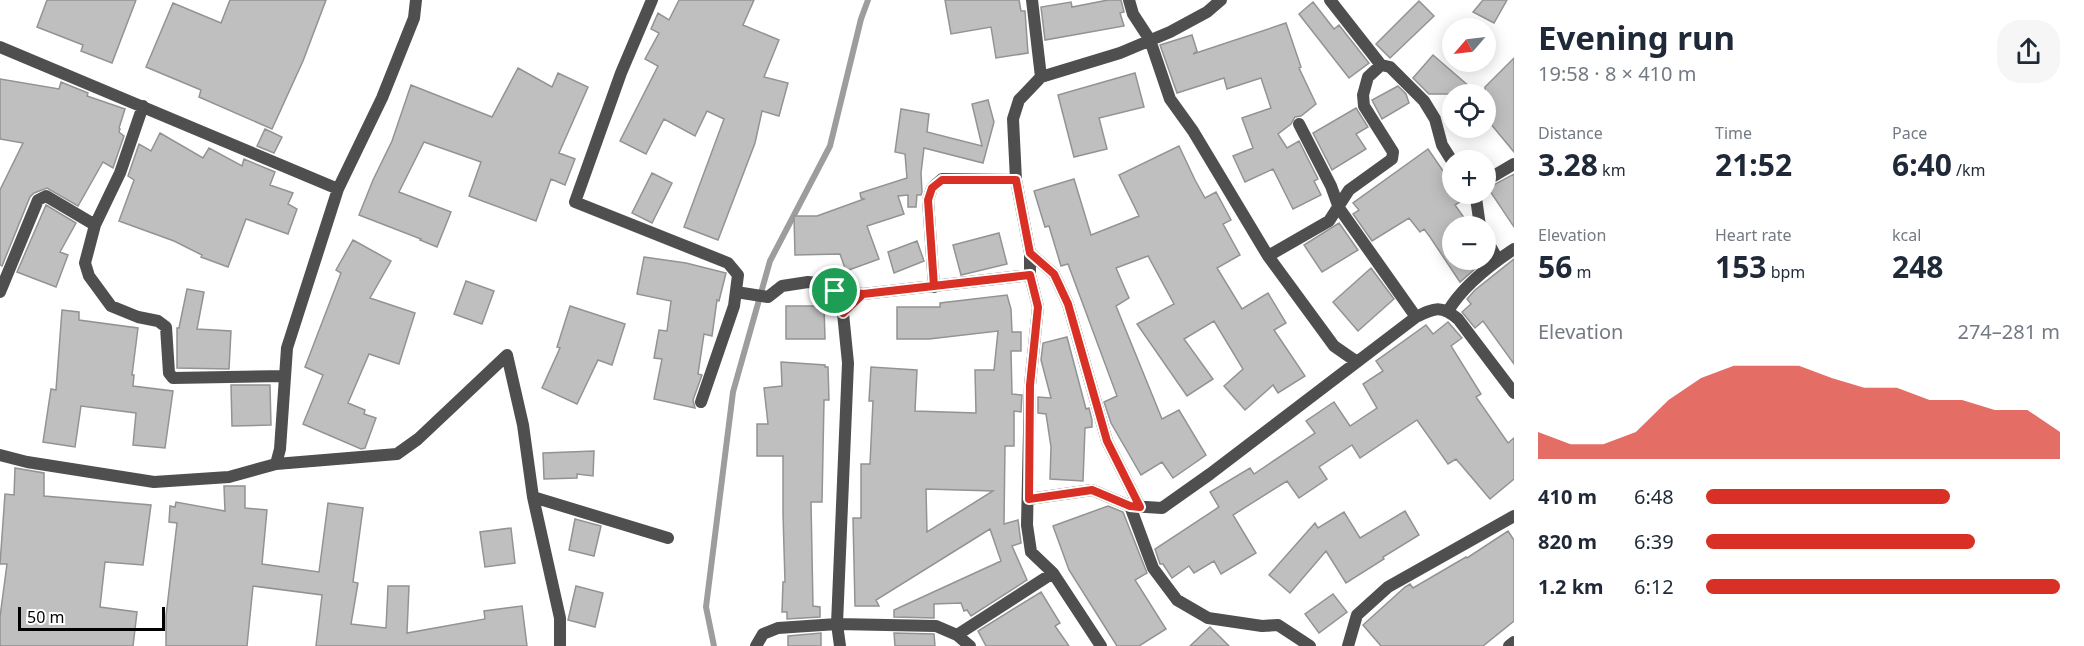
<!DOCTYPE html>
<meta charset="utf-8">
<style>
:root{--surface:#fff;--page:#f6f6f7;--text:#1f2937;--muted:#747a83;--accent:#d93025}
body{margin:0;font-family:"Noto Sans",sans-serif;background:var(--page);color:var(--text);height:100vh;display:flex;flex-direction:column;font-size:22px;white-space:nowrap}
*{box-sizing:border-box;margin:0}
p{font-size:20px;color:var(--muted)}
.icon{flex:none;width:33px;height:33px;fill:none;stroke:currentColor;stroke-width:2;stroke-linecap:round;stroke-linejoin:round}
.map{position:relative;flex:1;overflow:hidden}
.drawer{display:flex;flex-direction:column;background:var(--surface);width:570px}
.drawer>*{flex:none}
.needle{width:39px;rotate:242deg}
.tools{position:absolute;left:1442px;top:18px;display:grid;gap:12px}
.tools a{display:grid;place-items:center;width:54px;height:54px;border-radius:50%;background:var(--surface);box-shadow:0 3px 15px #0003;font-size:30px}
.scale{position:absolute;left:18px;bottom:15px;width:147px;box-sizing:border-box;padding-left:6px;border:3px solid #000;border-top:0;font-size:16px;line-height:21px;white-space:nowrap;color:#000;-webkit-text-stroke:4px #fff;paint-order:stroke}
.pin{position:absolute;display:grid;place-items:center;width:51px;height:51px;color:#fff;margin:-26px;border:3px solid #fff;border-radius:50%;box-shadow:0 2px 6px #0007}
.round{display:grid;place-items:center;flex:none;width:63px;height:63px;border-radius:24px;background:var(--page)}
.head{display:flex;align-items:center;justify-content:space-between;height:102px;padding:0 24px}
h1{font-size:33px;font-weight:700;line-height:45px}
.stats{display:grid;grid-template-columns:repeat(3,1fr);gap:9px;height:102px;padding:6px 24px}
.stats div{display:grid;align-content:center}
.stats b{font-size:30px;font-weight:700}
.stats small{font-size:16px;font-weight:400}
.stats p{font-size:16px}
.chart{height:168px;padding:12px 24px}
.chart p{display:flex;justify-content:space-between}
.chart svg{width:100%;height:108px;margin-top:6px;fill:var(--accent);opacity:.7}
ul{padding:0 24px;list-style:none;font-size:20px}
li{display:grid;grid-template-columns:96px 72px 1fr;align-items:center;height:45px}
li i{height:15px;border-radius:8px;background:var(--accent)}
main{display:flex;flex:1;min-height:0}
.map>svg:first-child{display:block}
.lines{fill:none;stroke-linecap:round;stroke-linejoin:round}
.stream{stroke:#9d9d9d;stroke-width:6}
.building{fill:#bfbfbf;stroke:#939393;stroke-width:1.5;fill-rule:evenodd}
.minor{stroke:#4f4f4f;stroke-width:12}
.route-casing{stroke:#fff;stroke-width:12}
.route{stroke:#d93025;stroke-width:8}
</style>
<main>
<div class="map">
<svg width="1514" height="646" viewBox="0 0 1514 646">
<rect width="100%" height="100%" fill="#fff"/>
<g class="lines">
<!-- stream -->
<path class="stream" d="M714,646L706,607L733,392L770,261L830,146L861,19L868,0"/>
</g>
<!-- building -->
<path class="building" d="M47,0H136L112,63L81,51L83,45L37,27Z
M230,0H326L303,61L272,129L199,97L201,90L146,67L173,3L221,23Z
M679,0H754L743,25L779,40L764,77L788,83L779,116L762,111L755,143L718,240L684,227L724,119L707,111L695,136L664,119L646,154L620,141L658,66L645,59L659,33L651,29L658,13L669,20Z
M945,0H1019L1021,11H1025L1028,53L996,58L991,27L951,34Z
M1108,0H1121L1124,12L1120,13L1124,26L1045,40L1041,7L1071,2L1072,7Z
M1483,0H1507L1494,23L1473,12Z
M1419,1L1434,16L1390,58L1376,44Z
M1313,2L1334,29L1339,25L1369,63L1349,78L1299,14Z
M1286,23L1301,67L1299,68L1316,104L1301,116L1295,117L1291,124L1278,134L1287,148L1299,141L1318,179L1314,181L1321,195L1293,209L1273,169L1245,182L1233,156L1253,148L1242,118L1271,108L1261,78L1227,89L1224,78L1177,93L1160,45L1192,35L1197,51L1193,54Z
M1433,55L1478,94H1429L1413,78Z
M1514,58V152L1485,117V87Z
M518,68L552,87L558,73L588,87L559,153L575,159L565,185L551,179L536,221L469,196L481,162L424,142L399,192L451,212L437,247L420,240L421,239L359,215L373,180L392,141L411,85L492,117Z
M1135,73L1144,107L1099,118L1107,149L1074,157L1058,95Z
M0,79L59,89L61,82L88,93L87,96L125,109L119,128L120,129L119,132L124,136L113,168L103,162L78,206L47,188L34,193L30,197L2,266L0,265V190L23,143L0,139Z
M1398,86L1406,94L1409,103L1382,119L1372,100Z
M988,100L994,122L983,163L924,148L921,173L922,192L921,195H917L916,207H908V195L898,196L904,214L867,226L879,259L846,271L840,254L795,255L794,216H817L864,199L861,198L860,193L907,178L905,154L895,152L901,109L929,114L927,132L982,146L972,104Z
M1356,108L1368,127L1356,134L1366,149L1332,170L1313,133Z
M265,129L282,137L274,153L257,146Z
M160,133L203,158L209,148L242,166L244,159L275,172L270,185L293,193L288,204L297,209L288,234L246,219L228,267L201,257L202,255L174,241L119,221L134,180L128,176L139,144L151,151Z
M1179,146L1195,180L1205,198L1216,192L1231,220L1223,224L1240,255L1217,268L1242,309L1268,293L1286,323L1274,330L1305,376L1278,393L1273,385L1245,410L1224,386L1243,369L1214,321L1184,339L1213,379L1187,396L1137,324L1174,304L1148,256L1116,268L1129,298L1116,306L1162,419L1179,410L1206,455L1173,478L1162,462L1141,475L1111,423L1104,402L1117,396L1068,264L1061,266L1049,226L1045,227L1034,191L1074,179L1091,235L1139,216L1119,175Z
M1428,149L1452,184V194H1459L1463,200L1455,205L1470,226H1452V260H1485L1460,282L1430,237L1424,229L1420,232L1409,218L1372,241L1353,214L1359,210L1353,203Z
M652,173L672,183L652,223L632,213Z
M1514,174V227L1488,188Z
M46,205L76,223L60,252L68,255L56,287L17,272Z
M1339,223L1358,250L1322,272L1304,245Z
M999,233L1007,264L961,275L953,245Z
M353,240L391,261L370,298L415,313L399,364L369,354L348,403L365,410L364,414L376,418L365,448L361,449L303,424L323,375L305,367L341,273L336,270Z
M917,241L924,261L894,273L888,252Z
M644,257L686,263L726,273L719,301L717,300L712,336L704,334L698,374L702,375L693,400L695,408L654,399L662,359L654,358L659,330L667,331L671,301L637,294Z
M1514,259V364L1483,321L1475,328L1462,312L1471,304L1467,299L1475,290Z
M1371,268L1394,299L1358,331L1333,302Z
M466,281L494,291L482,324L454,314Z
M187,289L204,292L197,329L231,331L229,369L177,368V328H179Z
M1007,295L1011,309L1012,332H1021V351H1011L1012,394L1022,395L1021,412L1014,411V446H1005L1004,524L1018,520L1021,543L1012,546L1027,580L971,616L967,610L964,611L961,603L934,604V618L894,617V610L1001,561L990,529L876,600L879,606H855L853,518H861V464H870L873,401H869L871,367L917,370L915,411L976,413L975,370H994L998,331L929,339H897V307H940V303ZM926,489L993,491L927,532Z
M570,306L625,324L612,365L598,360L577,404L542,388L560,348L557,347Z
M786,306H824L825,339H786Z
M62,310L79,312V320L138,328L132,375H134L133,386L173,391L165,448L133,445L136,413L81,406L75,447L43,442L51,389L56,390Z
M1448,322L1462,338L1451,346L1481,394L1476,397L1508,443L1514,438V479L1490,499L1456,459L1448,464L1417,420L1360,458L1352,445L1319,467L1327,479L1299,498L1287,481L1233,515L1256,553L1221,574L1214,561L1194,573L1189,566L1172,578L1163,564H1160L1155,549L1219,507L1210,492L1250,468L1254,474L1315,433L1306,421L1334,402L1350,426L1377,408L1363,384L1383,371L1376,361L1426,325L1433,334Z
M1067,337L1086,409L1089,408L1092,420V427L1085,428L1083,481L1050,479L1051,447L1046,414L1038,413V397L1051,398L1041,360L1043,343Z
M781,362L825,365V367H828L829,400H824L822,502H811L813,606L820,607V617L787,619V612H782L783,582H785L783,514V456H757V424H768L764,388L782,386Z
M231,385H270L271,425L232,426Z
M594,451L593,476L577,474V478L544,479L543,453Z
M15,468L44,473V496L151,505L143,565L105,562L100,607L137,612L133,646H0V617L7,564H0L5,494L14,495Z
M224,486H245V508L267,510L262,564L319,572L328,503L363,508L353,582L358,583L351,624L386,628L388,586H409L407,633L485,619L484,611L522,606L527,646H316L322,595L253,586L247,646H166V616L177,523L169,522L170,506L175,507L176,502L225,511Z
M1108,506L1123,512L1147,573L1135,580L1166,629L1139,646H1117L1069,570L1053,526Z
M1405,511L1419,535L1383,557L1384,559L1346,583L1326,551L1290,593L1269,575L1315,523L1318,528L1344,512L1360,538Z
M575,519L601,526L594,556L569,550Z
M511,528L515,563L485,567L480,532Z
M1508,531L1514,540V621L1483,646H1381L1363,625L1405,587L1410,584L1413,588L1466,557L1467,558Z
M576,586L603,593L595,627L568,620Z
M1041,592L1060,623L1055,626L1069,646H986L978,631Z
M1333,594L1347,612L1319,633L1305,614Z
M1210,627L1229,646H1190Z
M821,633V646H788V636Z
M894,633L934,634L935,646H895Z"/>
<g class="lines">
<!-- minor -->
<path class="minor" d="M652,0L621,73L575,202L728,263L738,275L734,306L701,402
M1032,0L1041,77
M1129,0L1133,14L1150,40L1170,99L1193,131L1268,256L1334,346L1357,362
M1330,0L1381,65L1390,67L1424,101L1435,119L1442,145L1452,161
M0,47L338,189
M143,106L120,173L95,225L85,263L89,276L111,306L138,317L158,321L166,327L169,373L173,378L285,376
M1299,124L1331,186L1339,208L1416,317
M1485,181L1514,164
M1473,194L1476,198L1480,226
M1485,237L1498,260
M1030,253L1054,274L1068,304L1107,441L1140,507
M1268,256L1329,221L1349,190L1392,159L1393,152L1364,106L1363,95L1368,77L1381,65
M934,287L928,200L932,188L942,179L1016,180
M835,291L843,313L848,363L837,624L840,646
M0,292L38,200L46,196L95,225
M736,292L768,297L782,286L808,282L824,284L835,291L863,294L1030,275
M1448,311C1463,286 1490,265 1514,249
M0,455L27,462L154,482L229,477L276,464L397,454L418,439L507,355L523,425L533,497L668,538
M276,464L280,449L287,348L338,189L382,98L414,18L416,0
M533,497L560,618V646
M1029,499L1092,490L1130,506L1162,508L1210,474L1416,317C1435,308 1441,305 1458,319L1514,393
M1130,506L1153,568L1177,600L1208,618L1262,626L1278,625L1310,646
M957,635L1053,573
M756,646L763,634L778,628L837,624L936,626L957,635L970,646
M1101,646L1053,573L1031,552L1027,525L1030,385L1038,307L1030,275V253L1016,180L1013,119L1019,100L1041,77L1120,53L1170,32L1207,12L1221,0
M1348,646L1357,615L1388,587L1514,516
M1509,646L1514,642"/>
</g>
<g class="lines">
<defs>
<path id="route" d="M835,291L863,294L1030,275L1038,307L1030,385L1029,499L1092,490L1130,506L1140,507L1107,441L1068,304L1054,274L1030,253L1016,180H942L932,188L928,200L934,286L863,294L843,313L835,291"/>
</defs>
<!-- route casing -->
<use href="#route" class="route-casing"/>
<!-- route -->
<use href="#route" class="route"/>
</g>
</svg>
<div class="tools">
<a><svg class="needle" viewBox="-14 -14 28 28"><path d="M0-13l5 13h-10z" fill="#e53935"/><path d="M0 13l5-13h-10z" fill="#747a83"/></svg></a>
<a><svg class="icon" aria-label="locate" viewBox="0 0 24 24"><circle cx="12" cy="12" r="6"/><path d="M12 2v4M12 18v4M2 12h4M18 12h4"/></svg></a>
<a>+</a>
<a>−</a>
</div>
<div class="scale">50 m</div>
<div class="pin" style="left:835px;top:291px;background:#1e9e55"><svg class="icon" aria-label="arrive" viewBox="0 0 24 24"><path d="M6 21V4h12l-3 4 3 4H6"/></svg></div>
</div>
<section class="drawer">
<div class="head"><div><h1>Evening run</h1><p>19:58 · 8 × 410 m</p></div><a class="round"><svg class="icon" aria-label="share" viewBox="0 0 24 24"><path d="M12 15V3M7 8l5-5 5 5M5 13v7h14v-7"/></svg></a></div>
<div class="stats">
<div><p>Distance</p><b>3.28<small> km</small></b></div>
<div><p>Time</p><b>21:52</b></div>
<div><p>Pace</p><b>6:40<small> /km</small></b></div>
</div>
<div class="stats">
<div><p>Elevation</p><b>56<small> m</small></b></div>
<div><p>Heart rate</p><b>153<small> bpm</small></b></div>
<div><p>kcal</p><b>248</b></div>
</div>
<div class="chart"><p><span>Elevation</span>274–281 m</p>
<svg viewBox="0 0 160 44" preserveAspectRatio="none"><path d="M0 44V33L10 38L20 38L30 33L40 20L50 11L60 6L70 6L80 6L90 11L100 15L110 15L120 20L130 20L140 24L150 24L160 33V44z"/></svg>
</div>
<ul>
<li><b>410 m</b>6:48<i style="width:69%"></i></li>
<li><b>820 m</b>6:39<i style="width:76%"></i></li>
<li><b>1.2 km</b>6:12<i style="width:100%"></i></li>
</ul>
</section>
</main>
